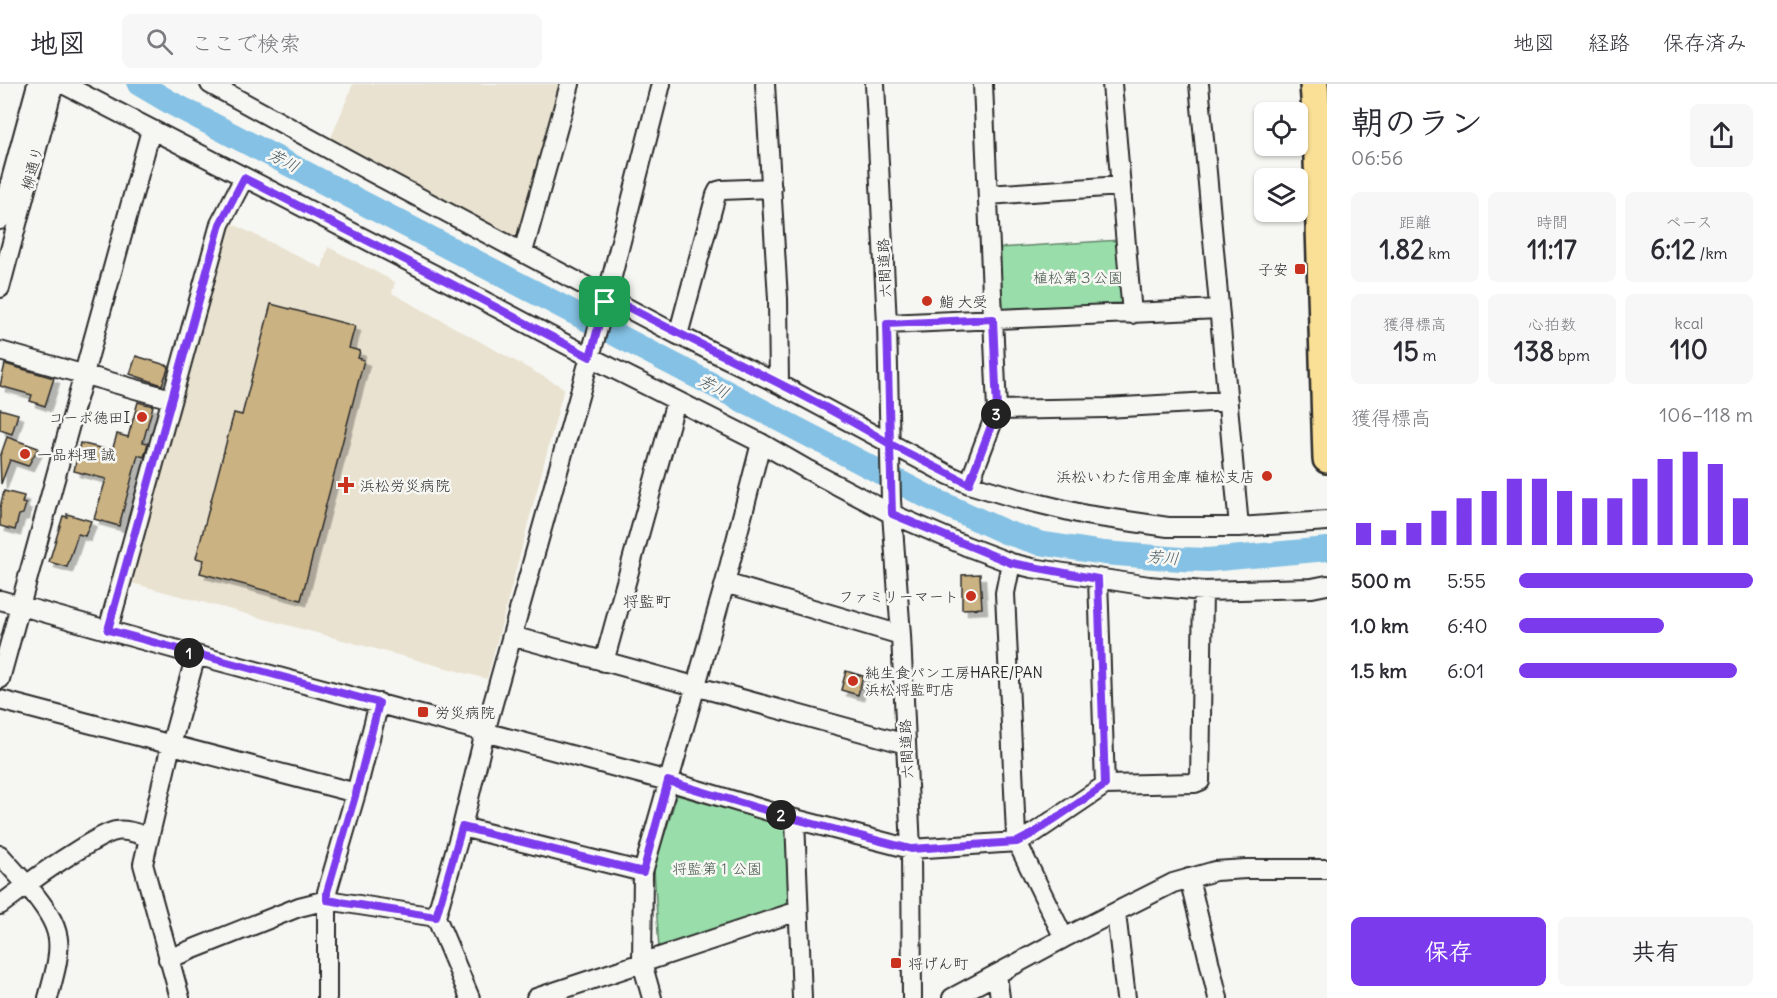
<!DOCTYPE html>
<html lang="ja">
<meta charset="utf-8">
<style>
:root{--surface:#fff;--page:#f7f7f7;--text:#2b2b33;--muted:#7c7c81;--line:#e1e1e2;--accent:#7c3aed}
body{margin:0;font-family:Delius,"Klee One",sans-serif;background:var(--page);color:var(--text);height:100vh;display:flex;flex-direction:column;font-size:22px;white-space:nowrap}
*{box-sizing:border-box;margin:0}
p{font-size:20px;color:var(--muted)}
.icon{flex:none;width:33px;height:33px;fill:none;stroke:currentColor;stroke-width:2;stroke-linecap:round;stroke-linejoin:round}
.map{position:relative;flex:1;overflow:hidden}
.drawer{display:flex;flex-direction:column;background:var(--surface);width:450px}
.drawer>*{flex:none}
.controls{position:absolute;left:1254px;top:18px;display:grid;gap:12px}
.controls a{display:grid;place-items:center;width:54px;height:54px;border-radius:9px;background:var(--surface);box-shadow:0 2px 4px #0004;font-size:30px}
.pin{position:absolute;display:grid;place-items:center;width:51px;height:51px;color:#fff;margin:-26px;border-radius:12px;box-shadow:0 3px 9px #0006}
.km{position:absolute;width:30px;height:30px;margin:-15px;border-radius:50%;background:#222;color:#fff;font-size:16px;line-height:30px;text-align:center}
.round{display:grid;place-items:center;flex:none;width:63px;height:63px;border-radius:9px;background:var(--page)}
.summary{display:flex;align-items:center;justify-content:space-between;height:102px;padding:0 24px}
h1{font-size:33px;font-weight:800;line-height:45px}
.metrics{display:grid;grid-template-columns:repeat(3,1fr);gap:9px;height:102px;padding:6px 24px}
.metrics div{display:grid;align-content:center;border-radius:9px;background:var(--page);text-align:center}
.metrics b{font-size:26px;font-weight:800}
.metrics small{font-size:16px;font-weight:400}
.metrics p{font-size:16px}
.chart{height:168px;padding:12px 24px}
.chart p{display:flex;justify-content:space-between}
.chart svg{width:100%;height:108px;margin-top:6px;stroke:var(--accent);stroke-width:6}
.primary-button{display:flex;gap:12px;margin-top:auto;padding:12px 24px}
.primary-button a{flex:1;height:69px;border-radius:9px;background:var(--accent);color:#fff;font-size:24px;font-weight:800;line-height:69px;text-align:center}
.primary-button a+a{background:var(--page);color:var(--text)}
ul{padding:0 24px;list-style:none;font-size:20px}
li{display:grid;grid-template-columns:96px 72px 1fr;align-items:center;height:45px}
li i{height:15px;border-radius:8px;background:var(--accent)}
header{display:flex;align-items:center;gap:36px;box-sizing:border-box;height:84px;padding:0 30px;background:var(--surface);border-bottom:2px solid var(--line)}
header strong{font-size:28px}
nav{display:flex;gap:33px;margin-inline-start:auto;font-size:21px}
.search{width:420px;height:54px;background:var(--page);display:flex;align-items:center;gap:15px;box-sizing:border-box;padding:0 21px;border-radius:9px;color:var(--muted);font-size:22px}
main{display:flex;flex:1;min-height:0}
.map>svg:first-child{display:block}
.built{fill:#e9e2d0}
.green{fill:#99deaa;stroke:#62846a;stroke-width:1.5}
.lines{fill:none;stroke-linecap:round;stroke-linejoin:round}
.river{stroke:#84c1e4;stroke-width:24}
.building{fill:#cbb282;stroke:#2b2b2b;stroke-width:1.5;filter:url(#shadow)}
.minor-casing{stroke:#2b2b2b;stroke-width:22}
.highway-casing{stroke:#2b2b2b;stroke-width:32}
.minor{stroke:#f6f6f2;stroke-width:18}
.highway{stroke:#fadf96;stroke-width:27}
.route-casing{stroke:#fff;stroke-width:12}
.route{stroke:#7c3aed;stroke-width:8}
.poi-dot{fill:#c8321e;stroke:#f6f6f2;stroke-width:2}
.labels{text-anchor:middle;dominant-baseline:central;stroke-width:5;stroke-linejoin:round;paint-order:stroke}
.street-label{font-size:15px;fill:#2b2b2b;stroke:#f6f6f2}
.poi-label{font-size:15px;fill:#2b2b2b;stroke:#f6f6f2;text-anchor:start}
.park-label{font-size:15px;fill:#46584b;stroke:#f6f6f2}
.water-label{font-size:16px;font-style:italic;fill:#465862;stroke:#f6f6f2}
.neighbourhood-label{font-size:16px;fill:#2b2b2b;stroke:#f6f6f2}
</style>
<header>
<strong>地図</strong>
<div class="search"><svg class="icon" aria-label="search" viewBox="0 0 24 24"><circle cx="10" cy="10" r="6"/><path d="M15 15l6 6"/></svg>ここで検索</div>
<nav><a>地図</a><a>経路</a><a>保存済み</a></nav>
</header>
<main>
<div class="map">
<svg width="1327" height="914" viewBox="0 0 1327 914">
<defs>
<filter id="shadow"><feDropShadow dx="5.5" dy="5.5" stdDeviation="0" flood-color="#0004"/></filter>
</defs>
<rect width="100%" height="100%" fill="#f6f6f2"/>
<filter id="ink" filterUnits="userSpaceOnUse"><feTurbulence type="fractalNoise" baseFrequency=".0167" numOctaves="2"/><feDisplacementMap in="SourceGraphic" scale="12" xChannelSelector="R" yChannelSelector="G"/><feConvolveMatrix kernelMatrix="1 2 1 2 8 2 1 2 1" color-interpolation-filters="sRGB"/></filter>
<g filter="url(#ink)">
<!-- built -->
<path class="built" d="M353,0H566L518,155L331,54Z
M227,137L322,184L328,163L395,198L392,209L564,304L487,595L128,498Z"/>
<!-- green -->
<path class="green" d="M1120,156L1124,220L1120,224L1003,226L999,164Z
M677,711L789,743L790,820L659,866L654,784Z"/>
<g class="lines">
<!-- river -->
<path class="river" d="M139,0L173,20L926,412L1005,448L1039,459L1104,469L1181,475L1208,476L1327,465"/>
</g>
<!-- building -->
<path class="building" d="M271,220L355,242L349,264L360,267L358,274L364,276L301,516L200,489L204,476L196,474L234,329L242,331Z
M136,272L169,282L162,301L130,290Z
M5,280L54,294L45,322L30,317L32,311L0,302Z
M138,318L153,322L143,358L148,359L144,373L138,371L119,442L94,435L106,395L74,387L80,359L112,367L117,350L128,353Z
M0,325L18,330L12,350L0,346Z
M7,353L38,364L28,382L10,376L1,400L0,373Z
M4,407L24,412L22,419L26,420L23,430L19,431L15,446L0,442V423Z
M67,430L91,437L85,452L78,450L67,483L49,478L63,432L67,433Z
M980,490L982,524L962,525V491Z
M846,587L863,592L858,611L841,606Z"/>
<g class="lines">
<defs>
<path id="minor" d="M63,0L435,191L590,273L761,359L808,386L892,430L966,462L1011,479L1032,484L1149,502L1203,507L1312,504L1327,501
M210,0L371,88L678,251L779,300L949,391L969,400L1016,414L1086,431L1168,443H1239L1327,437
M765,0L778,215L779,300
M875,0L887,240L891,416L901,551L911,765L912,914
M1112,0L1132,230
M1199,0L1239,443
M988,111L1121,102
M0,136L37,0
M523,168L570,0
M0,204L54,0
M887,240L1219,225
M678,251L716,111L718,107L722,106L772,104
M0,267L171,315
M997,326L1106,324L1228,317
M969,400L997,326L983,0
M1011,479L1005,509L1016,751L1017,758L1064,854
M1098,495L1105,701
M725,499L901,551
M0,516L196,571L668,697L795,735L911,765L1017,758L1034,749L1105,701L1195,699L1200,697L1203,507
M108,546L220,140L244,94
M512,552L906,660
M604,578L676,317
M0,595L151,46
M0,616L356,709
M795,735L802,914
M462,743L643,788
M0,771L27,801L0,821
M1189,794L1218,914
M1116,829L1126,914
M436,833L462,743L485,648L607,212L661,0
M168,875L299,823L327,816L436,833L470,914
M997,891L1000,914
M48,914C64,857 65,847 27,801C41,789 101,749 116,747C127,745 138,750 148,753
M180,914L143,780L171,661L196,571
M327,914V808L356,709L379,619
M536,914L798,827
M652,914L642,879L643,788L725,499L761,359
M952,914L1064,854L1173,799L1215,787L1246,785H1327"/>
<path id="highway" d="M1314,0L1317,42L1327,375"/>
</defs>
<!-- minor casing -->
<use href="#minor" class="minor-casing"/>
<!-- highway casing -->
<use href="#highway" class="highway-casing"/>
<!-- minor -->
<use href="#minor" class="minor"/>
<!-- highway -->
<use href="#highway" class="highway"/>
</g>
</g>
<g class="lines" filter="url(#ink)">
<defs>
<path id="route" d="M605,218L590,273L435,191L244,94L220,140L108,546L379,619L356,709L327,808V816L436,833L462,743L643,788L668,697L795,735L911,765L1017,758L1034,749L1105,701L1098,495L1011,479L892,430L890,360L969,400L997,326L993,235L887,240L890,360C799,305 701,263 607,212L605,218"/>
</defs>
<!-- route casing -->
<use href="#route" class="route-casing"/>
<!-- route -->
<use href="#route" class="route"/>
</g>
<!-- markers -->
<g class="poi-dot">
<rect x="1294" y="179" width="12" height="12" rx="3"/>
<circle cx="927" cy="217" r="6"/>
<circle cx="142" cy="333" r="6"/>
<circle cx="25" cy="370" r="6"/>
<circle cx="1267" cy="392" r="6"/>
<path d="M343 392h6v6h6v6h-6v6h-6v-6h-6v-6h6z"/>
<circle cx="971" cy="512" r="6"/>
<circle cx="853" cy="597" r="6"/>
<rect x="417" y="622" width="12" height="12" rx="3"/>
<rect x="890" y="873" width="12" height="12" rx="3"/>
</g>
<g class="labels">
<!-- street labels -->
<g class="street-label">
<text transform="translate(32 84) rotate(-75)">柳通り</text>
<text transform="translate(884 184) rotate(-93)">六間道路</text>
<text transform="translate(906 665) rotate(-93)">六間道路</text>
</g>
<!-- poi labels -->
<g class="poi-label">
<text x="1288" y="185" text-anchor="end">子安</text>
<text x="939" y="217">鮨 大受</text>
<text x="130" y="333" text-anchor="end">コーポ徳田I</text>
<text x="37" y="370">一品料理 誠</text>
<text x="1255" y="392" text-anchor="end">浜松いわた信用金庫 植松支店</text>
<text x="360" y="401">浜松労災病院</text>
<text x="959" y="512" text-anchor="end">ファミリーマート</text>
<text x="865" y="588">純生食パン工房HARE/PAN<tspan x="865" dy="17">浜松将監町店</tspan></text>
<text x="435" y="628">労災病院</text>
<text x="908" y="879">将げん町</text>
</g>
<!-- park labels -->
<g class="park-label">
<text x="1078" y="193">植松第３公園</text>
<text x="717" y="784">将監第１公園</text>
</g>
<!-- water labels -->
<g class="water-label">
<text transform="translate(284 76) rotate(28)">芳川</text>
<text transform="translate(714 302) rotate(28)">芳川</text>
<text transform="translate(1163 473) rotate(5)">芳川</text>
</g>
<!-- neighbourhood labels -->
<g class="neighbourhood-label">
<text x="647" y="517">将監町</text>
</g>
</g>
</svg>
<div class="controls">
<a><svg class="icon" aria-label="locate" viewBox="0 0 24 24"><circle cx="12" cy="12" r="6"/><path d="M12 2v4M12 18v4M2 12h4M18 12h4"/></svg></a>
<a><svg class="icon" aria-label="layers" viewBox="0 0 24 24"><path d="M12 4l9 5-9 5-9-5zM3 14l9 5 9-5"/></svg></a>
</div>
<div class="pin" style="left:605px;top:218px;background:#1e9e55"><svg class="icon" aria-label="arrive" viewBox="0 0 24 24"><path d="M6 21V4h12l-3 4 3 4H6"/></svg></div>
<b class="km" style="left:189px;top:569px">1</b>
<b class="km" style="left:781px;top:731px">2</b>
<b class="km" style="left:996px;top:330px">3</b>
</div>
<section class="drawer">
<div class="summary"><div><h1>朝のラン</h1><p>06:56</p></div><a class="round"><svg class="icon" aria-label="share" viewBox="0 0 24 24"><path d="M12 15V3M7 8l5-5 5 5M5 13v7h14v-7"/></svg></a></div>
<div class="metrics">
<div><p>距離</p><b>1.82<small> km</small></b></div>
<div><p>時間</p><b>11:17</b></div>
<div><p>ペース</p><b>6:12<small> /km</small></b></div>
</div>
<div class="metrics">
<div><p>獲得標高</p><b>15<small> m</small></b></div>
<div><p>心拍数</p><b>138<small> bpm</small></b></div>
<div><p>kcal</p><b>110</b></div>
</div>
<div class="chart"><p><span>獲得標高</span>106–118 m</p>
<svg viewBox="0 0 160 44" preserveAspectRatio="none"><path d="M5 44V35M15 44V38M25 44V35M35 44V30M45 44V25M55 44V22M65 44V17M75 44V17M85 44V22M95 44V25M105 44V25M115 44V17M125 44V9M135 44V6M145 44V11M155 44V25"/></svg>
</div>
<ul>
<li><b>500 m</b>5:55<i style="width:100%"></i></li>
<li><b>1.0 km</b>6:40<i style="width:62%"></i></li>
<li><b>1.5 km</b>6:01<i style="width:93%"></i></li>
</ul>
<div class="primary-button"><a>保存</a><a>共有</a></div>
</section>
</main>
